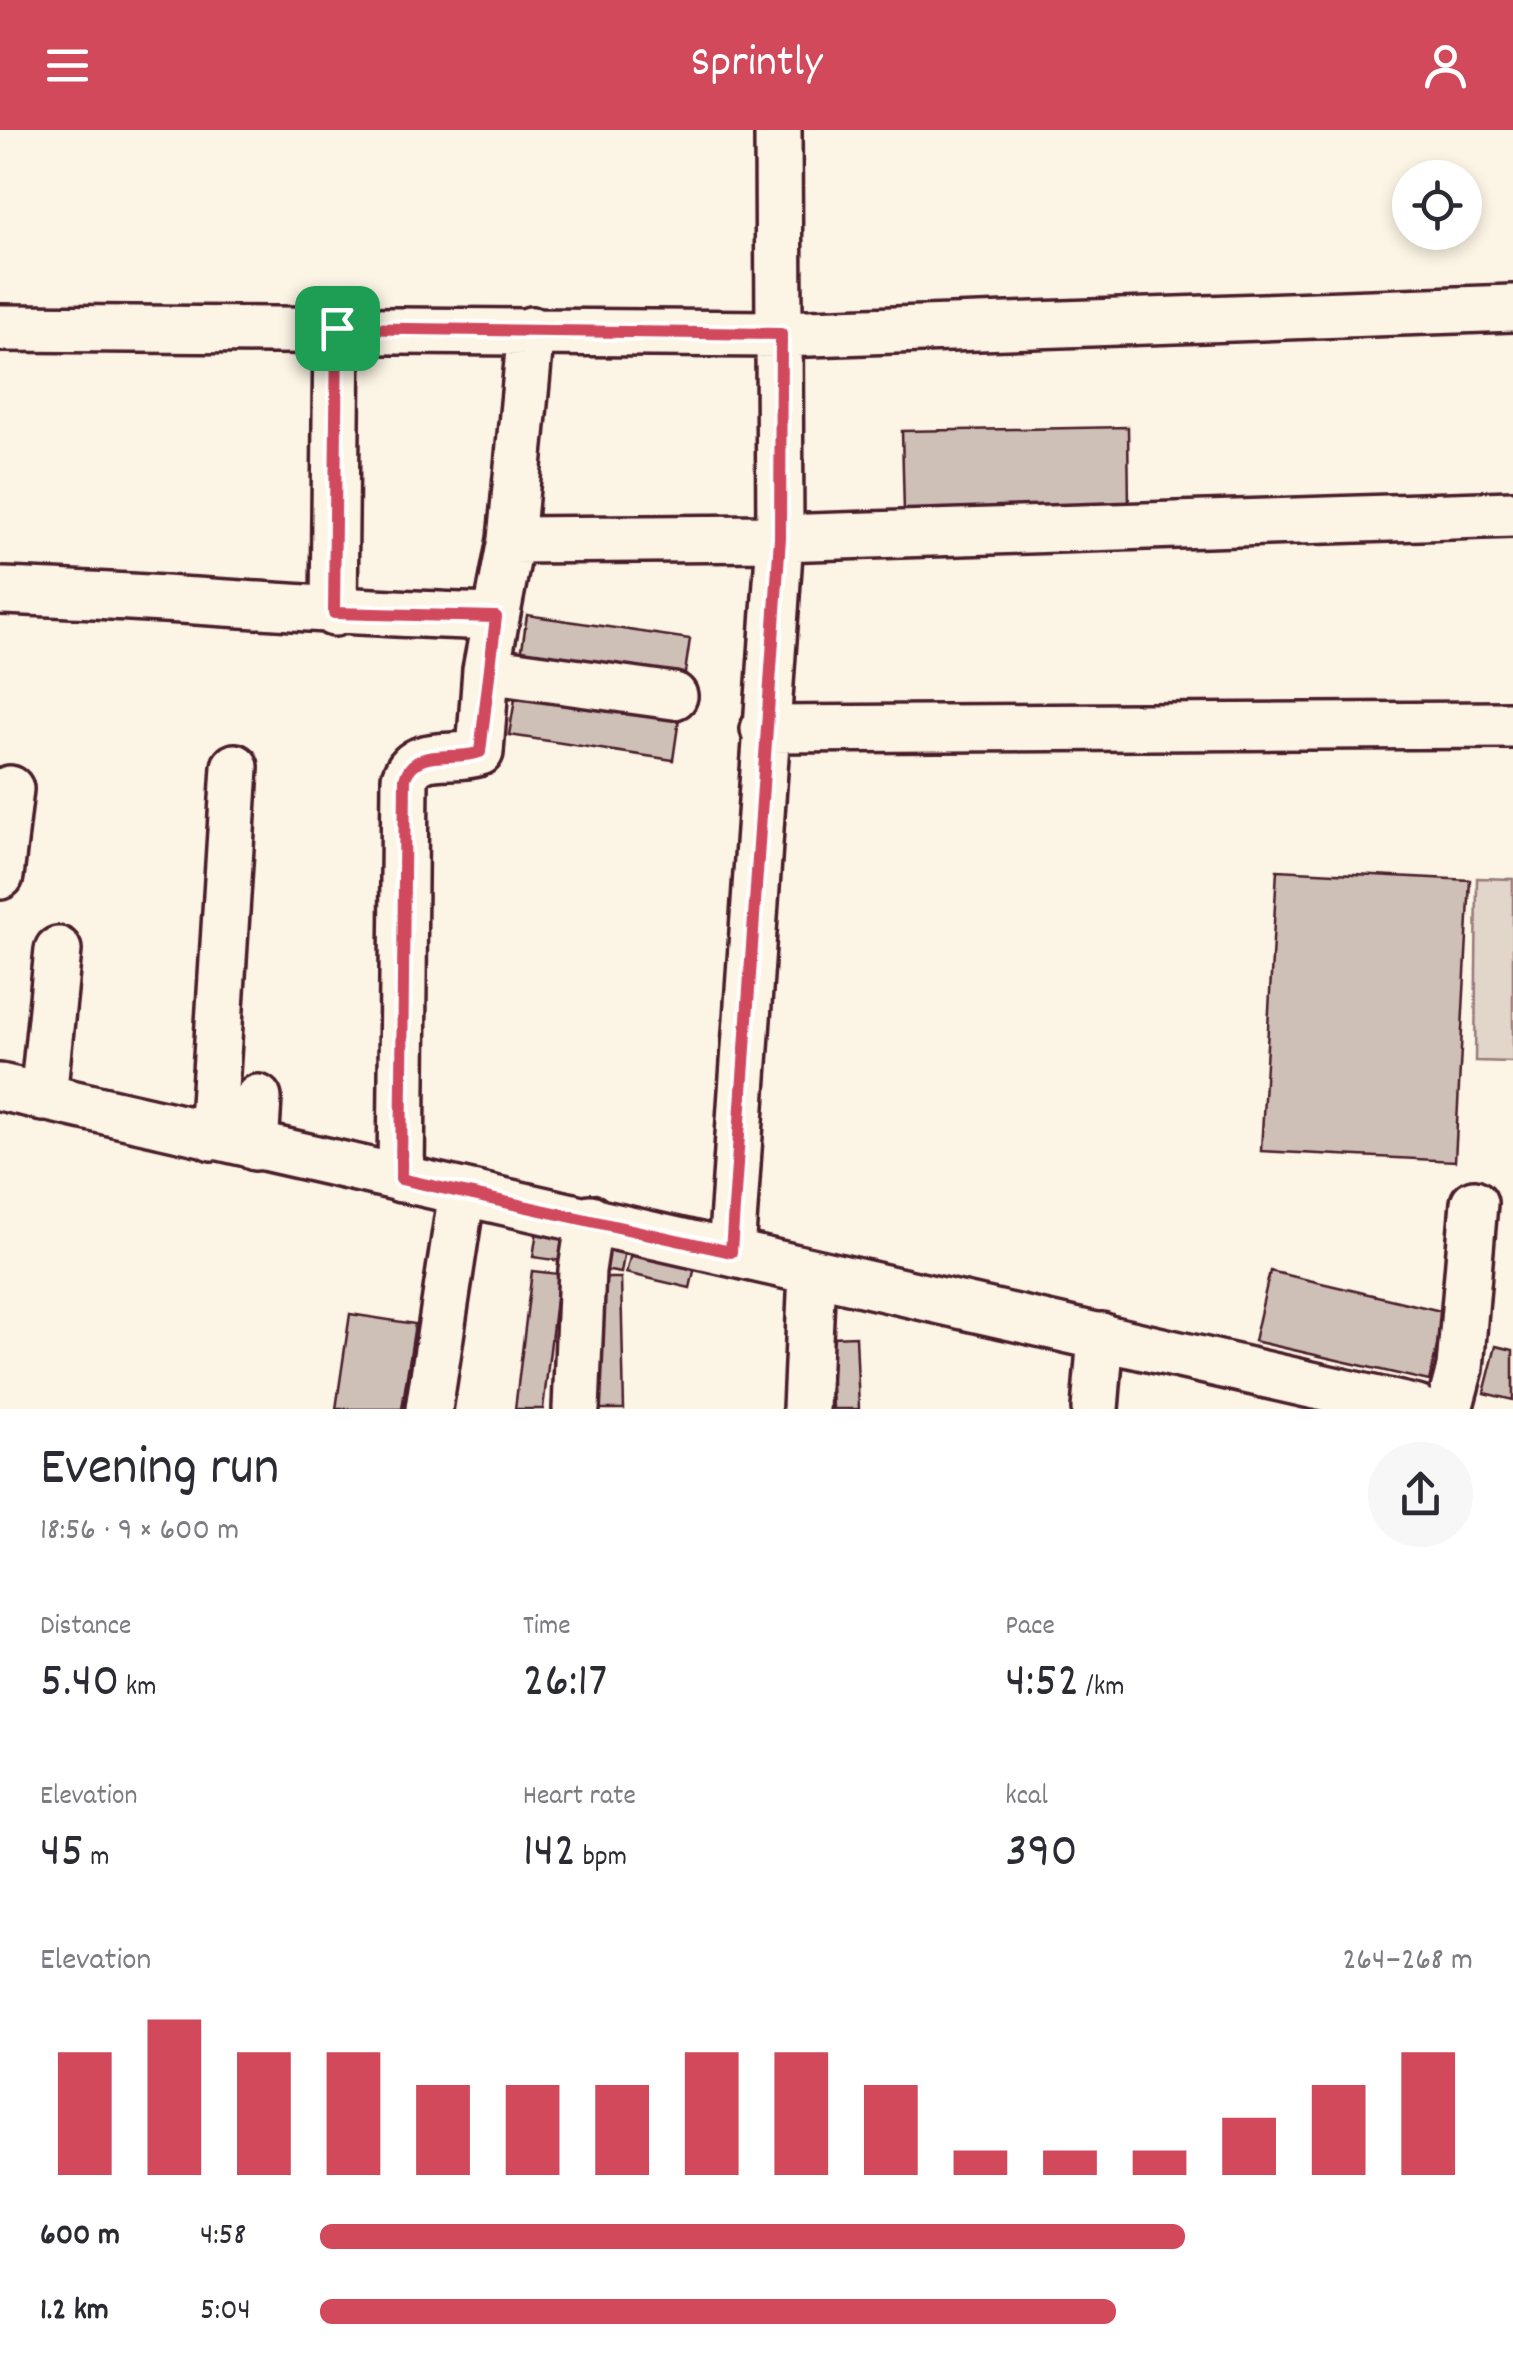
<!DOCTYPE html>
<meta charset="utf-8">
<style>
:root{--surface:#fff;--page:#f7f7f7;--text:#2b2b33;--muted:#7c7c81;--accent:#d1495b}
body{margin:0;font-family:Dekko,sans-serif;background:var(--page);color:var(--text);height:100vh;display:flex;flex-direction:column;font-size:38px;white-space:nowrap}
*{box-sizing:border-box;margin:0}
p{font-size:32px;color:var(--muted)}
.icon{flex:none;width:55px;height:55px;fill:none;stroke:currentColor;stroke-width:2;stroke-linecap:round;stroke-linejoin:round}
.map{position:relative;height:1279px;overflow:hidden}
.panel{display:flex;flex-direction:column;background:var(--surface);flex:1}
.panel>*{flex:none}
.fabs{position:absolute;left:1392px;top:30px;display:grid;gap:20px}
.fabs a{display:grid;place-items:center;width:90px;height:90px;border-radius:50%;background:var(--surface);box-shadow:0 5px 15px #0003;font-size:50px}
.pin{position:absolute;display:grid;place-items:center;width:85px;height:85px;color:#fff;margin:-42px;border-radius:20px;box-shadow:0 5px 15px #0006}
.round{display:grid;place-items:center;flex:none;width:105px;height:105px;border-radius:52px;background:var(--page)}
.summary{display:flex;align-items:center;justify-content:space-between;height:170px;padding:0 40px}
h1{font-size:55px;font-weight:600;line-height:75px}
.metrics{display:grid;grid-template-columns:repeat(3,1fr);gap:15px;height:170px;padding:10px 40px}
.metrics div{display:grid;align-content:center}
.metrics b{font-size:50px;font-weight:600}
.metrics small{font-size:28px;font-weight:400}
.metrics p{font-size:28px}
.chart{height:280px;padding:20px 40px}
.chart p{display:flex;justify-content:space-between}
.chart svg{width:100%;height:180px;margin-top:10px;stroke:var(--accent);stroke-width:6}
ul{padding:0 40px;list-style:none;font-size:32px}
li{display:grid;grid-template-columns:160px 120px 1fr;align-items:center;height:75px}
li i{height:25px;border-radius:12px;background:var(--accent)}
header{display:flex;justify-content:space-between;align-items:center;height:130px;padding:0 40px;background:var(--accent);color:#fff;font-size:45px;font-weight:600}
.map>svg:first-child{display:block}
.green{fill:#e2d5ca;stroke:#967a7a;stroke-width:2.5}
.building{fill:#cfc0b7;stroke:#4a1f2b;stroke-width:2.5}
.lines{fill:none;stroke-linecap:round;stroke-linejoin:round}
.minor-casing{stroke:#4a1f2b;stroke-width:52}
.minor{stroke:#fcf5e5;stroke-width:45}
.route-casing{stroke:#fff;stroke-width:20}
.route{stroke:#d1495b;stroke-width:12}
</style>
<header><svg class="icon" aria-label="menu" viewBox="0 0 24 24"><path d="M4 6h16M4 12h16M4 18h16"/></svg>Sprintly<svg class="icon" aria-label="person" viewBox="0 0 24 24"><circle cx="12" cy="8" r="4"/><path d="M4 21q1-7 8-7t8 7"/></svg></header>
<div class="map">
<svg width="1513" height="1279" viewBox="0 0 1513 1279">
<rect width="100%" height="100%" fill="#fcf5e5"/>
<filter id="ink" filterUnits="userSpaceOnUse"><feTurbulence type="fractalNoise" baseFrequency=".01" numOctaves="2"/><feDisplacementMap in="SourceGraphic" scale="20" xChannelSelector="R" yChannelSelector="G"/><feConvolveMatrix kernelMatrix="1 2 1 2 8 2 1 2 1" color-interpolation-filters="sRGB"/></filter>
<g filter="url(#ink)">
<!-- green -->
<path class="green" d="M1477,748L1513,749V932L1475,931Z"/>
<!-- building -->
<path class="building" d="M1128,297L1129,380L904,383L902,301Z
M527,485L690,509L682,563L519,539Z
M518,551L681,575L673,630L509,605Z
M1277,740L1470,750L1455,1031L1261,1021Z
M539,1088L582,1095L576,1133L533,1127Z
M599,1097L628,1102L621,1143L592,1138Z
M636,1104L699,1120L690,1158L626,1143Z
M532,1141L559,1144L543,1279H515Z
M1270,1141L1445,1182L1429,1251L1254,1211Z
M590,1148H621L624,1279H593Z
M350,1184L415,1194L402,1279H336Z
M856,1206L859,1279H833L830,1207Z
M1496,1216L1513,1220V1270L1484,1263Z"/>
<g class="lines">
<defs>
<path id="minor" d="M0,198L781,204L1513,178
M511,410L780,408L1513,384
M0,461C166,466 330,483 496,487
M334,483L337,198
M486,540L674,566
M764,599L1513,595
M0,746L10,659
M0,957L1417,1279
M43,968L58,820
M212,1007L235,637
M255,1017L258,968
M401,1049L405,648C416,616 454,632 480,622L486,540L511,410L531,200
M731,1122L780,408L778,0
M429,1279L462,1062
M576,1279L582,1140L590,1088
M806,1279L812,1142
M1095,1279L1101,1206
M1449,1279L1460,1238L1474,1073"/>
</defs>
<!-- minor casing -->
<use href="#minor" class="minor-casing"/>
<!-- minor -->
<use href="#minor" class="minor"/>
</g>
</g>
<g class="lines" filter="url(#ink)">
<defs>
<path id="route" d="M337,198L781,204L780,408L731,1122L401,1049L405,648C416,616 454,632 480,622L496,487L334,483Z"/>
</defs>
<!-- route casing -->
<use href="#route" class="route-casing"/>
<!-- route -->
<use href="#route" class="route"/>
</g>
</svg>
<div class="fabs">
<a><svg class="icon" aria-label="locate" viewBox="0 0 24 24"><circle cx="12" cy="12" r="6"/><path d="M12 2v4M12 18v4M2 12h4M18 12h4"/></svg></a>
</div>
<div class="pin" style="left:337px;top:198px;background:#1e9e55"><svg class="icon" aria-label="arrive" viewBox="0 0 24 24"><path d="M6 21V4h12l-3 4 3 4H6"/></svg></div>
</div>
<section class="panel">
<div class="summary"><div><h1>Evening run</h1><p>18:56 · 9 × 600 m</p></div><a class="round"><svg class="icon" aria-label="share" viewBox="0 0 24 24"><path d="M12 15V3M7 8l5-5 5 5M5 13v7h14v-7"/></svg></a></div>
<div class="metrics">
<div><p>Distance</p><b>5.40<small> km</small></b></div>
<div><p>Time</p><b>26:17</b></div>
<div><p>Pace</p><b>4:52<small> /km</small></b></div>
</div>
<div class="metrics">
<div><p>Elevation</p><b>45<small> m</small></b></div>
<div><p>Heart rate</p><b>142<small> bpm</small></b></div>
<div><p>kcal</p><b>390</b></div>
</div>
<div class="chart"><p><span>Elevation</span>264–268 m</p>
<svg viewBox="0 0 160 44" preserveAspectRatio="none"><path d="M5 44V14M15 44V6M25 44V14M35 44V14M45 44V22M55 44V22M65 44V22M75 44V14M85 44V14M95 44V22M105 44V38M115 44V38M125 44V38M135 44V30M145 44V22M155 44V14"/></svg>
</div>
<ul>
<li><b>600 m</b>4:58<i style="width:75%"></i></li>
<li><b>1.2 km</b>5:04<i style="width:69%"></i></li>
</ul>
</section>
